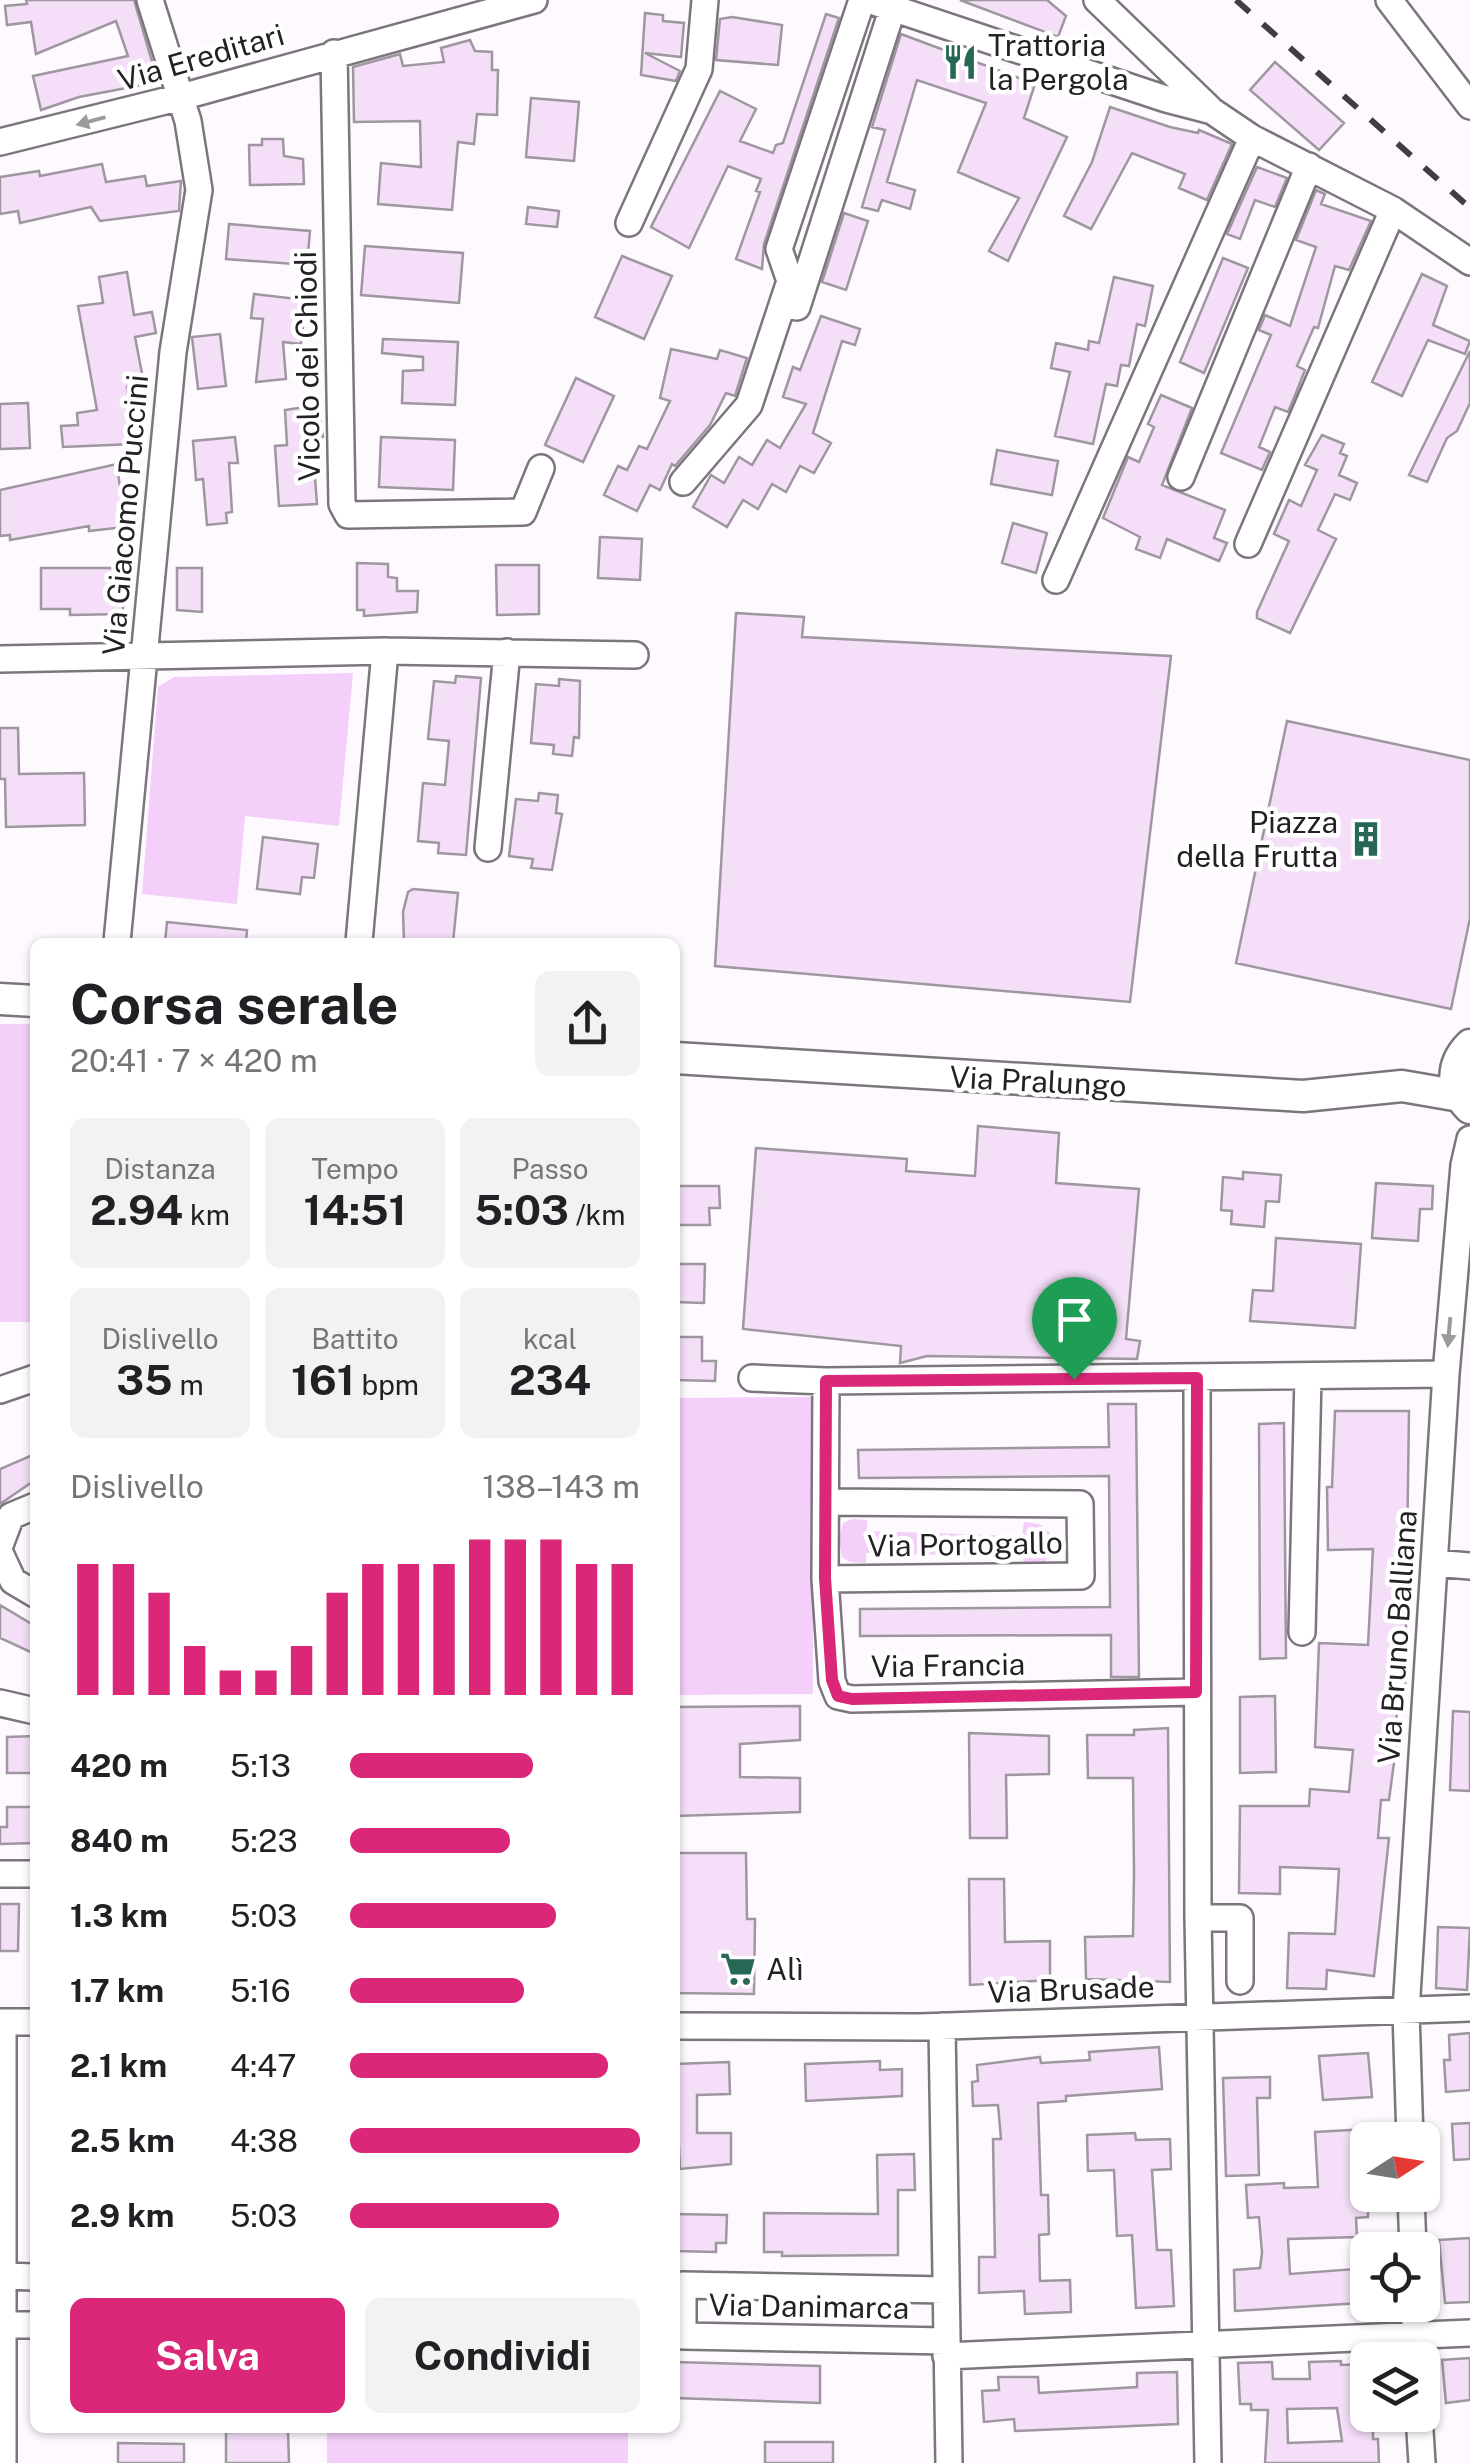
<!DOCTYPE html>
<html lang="it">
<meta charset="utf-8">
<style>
:root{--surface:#fff;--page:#f2f2f2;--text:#202124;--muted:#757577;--accent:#db2777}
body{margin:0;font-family:"Public Sans",sans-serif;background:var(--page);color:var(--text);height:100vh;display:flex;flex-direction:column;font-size:38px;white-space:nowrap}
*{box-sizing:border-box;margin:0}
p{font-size:32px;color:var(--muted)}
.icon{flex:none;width:55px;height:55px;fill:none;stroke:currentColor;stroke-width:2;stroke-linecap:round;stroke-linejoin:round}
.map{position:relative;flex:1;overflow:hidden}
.drawer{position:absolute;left:30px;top:938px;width:650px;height:1495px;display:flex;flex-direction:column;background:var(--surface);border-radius:15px;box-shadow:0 2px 8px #0004}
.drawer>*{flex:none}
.needle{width:65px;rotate:78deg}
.fabs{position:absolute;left:1350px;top:2122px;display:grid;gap:20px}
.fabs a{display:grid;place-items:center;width:90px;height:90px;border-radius:15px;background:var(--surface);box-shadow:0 2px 8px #0004;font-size:50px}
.pin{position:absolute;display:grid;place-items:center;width:85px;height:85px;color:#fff;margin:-102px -42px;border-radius:50% 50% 50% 0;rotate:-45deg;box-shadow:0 0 10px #0007}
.pin .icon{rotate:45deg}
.round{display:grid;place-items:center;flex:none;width:105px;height:105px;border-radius:15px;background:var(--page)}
.overview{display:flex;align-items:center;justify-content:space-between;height:170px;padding:0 40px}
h1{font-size:55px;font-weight:700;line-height:75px}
.stats{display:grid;grid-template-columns:repeat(3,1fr);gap:15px;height:170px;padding:10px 40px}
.stats div{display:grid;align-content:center;border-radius:15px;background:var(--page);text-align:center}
.stats b{font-size:42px;font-weight:700}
.stats small{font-size:28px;font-weight:400}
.stats p{font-size:28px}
.chart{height:280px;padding:20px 40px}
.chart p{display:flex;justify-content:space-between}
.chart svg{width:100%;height:180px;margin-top:10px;stroke:var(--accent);stroke-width:6}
.action{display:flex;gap:20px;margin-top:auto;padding:20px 40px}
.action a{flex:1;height:115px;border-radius:15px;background:var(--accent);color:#fff;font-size:40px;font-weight:700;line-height:115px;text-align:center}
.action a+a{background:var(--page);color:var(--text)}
ul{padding:0 40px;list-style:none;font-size:32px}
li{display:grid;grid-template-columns:160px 120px 1fr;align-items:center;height:75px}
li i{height:25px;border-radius:12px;background:var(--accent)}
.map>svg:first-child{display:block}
.green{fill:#f4cffa}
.building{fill:#f4def8;stroke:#9f97a0;stroke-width:2.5;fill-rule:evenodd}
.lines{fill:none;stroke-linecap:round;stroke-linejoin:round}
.minor-casing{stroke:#7d757e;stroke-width:30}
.tertiary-casing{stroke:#7d757e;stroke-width:35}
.minor{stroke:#fff;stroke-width:25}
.tertiary{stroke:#fff;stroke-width:30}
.rail{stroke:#413d41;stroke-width:6;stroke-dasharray:18 18;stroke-linecap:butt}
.oneway{fill:#9c9b9c}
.route-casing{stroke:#fff;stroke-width:20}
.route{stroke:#db2777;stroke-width:12}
.labels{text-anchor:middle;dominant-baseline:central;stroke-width:9;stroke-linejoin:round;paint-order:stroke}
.poi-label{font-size:30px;fill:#242124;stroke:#fff;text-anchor:start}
.street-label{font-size:30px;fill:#242124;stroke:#fff}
</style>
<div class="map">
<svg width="1470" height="2463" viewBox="0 0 1470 2463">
<rect width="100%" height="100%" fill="#fef9ff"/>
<!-- green -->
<path class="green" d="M353,673L339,826L245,816L237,904L142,894L158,687L174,677Z
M0,1024H35V1322H0Z
M813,1397V1694L675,1695V1398Z
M852,1519L867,1520V1531L1022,1536L1024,1522L1040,1524L1050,1533L1052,1550L1044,1564L1024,1567L1023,1557L866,1553V1563L850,1562L842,1557L839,1538L843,1523Z
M327,2428H628V2463H327Z"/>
<!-- building -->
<path class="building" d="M26,0H134L158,82L79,97L41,110L33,76L128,56L116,21L36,54L31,22L7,25L5,6L27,4Z
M960,0H1047L1066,16L1058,37Z
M645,13L663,15V21L684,23L681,57L645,53L680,71L676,81L641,75Z
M826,14L839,18L764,244L762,269L736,259L760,192L756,191L761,179L728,166L689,248L651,227L720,91L756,109L740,141L773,153L776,145L783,143Z
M732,17L782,25L778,65L716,60L720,19Z
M901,34L1035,84L1024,118L1067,137L1008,261L989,251L1019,198L958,172L986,103L917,80L887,182L915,190L910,209L882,200L878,211L862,207L885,130L872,127Z
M470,40L475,51L492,52V70H498L497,115L477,114L474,144L458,142L452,210L378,204L381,163L421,167L420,121L354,122L353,67L400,54L403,66L444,62L441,48Z
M1275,62L1344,123L1319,150L1250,90Z
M531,98L579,102L574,161L526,157Z
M1110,107L1170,127L1198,133L1199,130L1232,144L1207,200L1179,188L1185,174L1132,153L1091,229L1064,216L1092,162Z
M262,139H283L284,156L303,159L304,184L250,185L249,145H262Z
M102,164L106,182L145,176L147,186L181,181L179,211L100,221L91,207L20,223L18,211L0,214V177L39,171L40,176Z
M1257,167L1287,178L1275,207L1255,200L1240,239L1227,234Z
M1316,190L1325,194L1321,204L1371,221L1349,270L1335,266L1318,328L1314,327L1297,366L1305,370L1296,393L1288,412L1275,407L1259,447L1270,452L1262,470L1221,453L1271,335L1259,330L1265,315L1290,326L1316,247L1296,240Z
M528,207L559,211L557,227L526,224Z
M844,213L868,221L846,290L822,282Z
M229,224L310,231L307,265L226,259Z
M365,246L463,253L459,303L361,295Z
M622,256L672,276L644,339L595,317Z
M1223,258L1248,268L1204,373L1180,362Z
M127,272L134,315L152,312L156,333L135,337L144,384L127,387L133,444L63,447L61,426L78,425L77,413L97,410L78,306L103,303L99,277Z
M1422,274L1447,286L1433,325L1470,341L1465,354L1428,340L1402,396L1372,382Z
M1114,277L1153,286L1145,326L1137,324L1129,366L1121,365L1117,386L1106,384L1093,444L1055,436L1070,372L1051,368L1056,343L1088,350L1089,341L1099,343Z
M254,294L306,300L301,344L283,342L286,379L256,382L263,319L251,318Z
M821,316L860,329L855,345L842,341L813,433L831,443L814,473L800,466L786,492L772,484L758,509L743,500L727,527L693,507L711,475L724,483L739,457L752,465L767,440L780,448L806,404L783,397L793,367L800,370Z
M220,334L226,386L198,389L192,337Z
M383,339L458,342L455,405L402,403L403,371L423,370V357L382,353Z
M671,349L717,359L720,350L747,358L735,396L726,393L710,425L675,466L672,464L660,490L650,485L637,511L604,495L618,466L627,470L639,446L647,449L670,401L660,398Z
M1470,351V403L1457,431L1447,438L1427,482L1409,475Z
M576,378L614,396L583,462L545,445Z
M1161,395L1192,408L1162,485L1225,510L1214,538L1227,543L1219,561L1167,539L1160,558L1136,549L1140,537L1103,518L1128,457L1139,462L1154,427L1148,424Z
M28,403L30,448L0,449V404Z
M318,405L323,437L312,438L317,504L279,506L275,446L287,445L285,410Z
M1322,435L1344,444L1340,453L1347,456L1339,475L1357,483L1350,500L1335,494L1318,530L1336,539L1290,633L1257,618V612L1289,541L1274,534L1289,500L1301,506L1317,470L1305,465Z
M235,437L238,463H229L232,512L226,513L227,523L207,525L203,479L196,480L193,441Z
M381,437L455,440L453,490L379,487Z
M997,450L1058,461L1052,495L991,484Z
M117,464L125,527L89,531V526L10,540V535L0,536V490Z
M1013,523L1047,533L1036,573L1002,563Z
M600,537L642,539L640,580L598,578Z
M357,563L388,564V577L397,578V591H418L417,612L364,616V610H357Z
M496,565H539V614L497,615Z
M41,568H123V614L70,615V609H41Z
M177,568H202V612L177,610Z
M736,613L804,617L802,637L1171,656L1130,1002L715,966Z
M456,676L481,678L466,855L438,853L439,843L418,841L423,783L445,785L449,741L428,739L434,681L455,683Z
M559,679L580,681L579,738L574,737L572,756L553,754L554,745L531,743L536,684L559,686Z
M1287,721L1470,760V918L1451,1009L1236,963Z
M0,728H18L19,774L84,773L85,825L6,827L5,779H0Z
M539,793L558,795L556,813L562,814L552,870L531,868L533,859L509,856L516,799L538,801Z
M263,837L318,844L314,878L302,877L300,894L257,889Z
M413,889L458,893L453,942H404L403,912L408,892Z
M167,922L247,930L246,942H165Z
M978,1126L1059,1133L1056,1183L1139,1189L1126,1339L1140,1341L1137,1359L927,1356L900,1363L901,1346L743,1329L756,1148L907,1159L906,1171L975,1176Z
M1243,1172L1281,1175L1279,1202L1266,1201L1264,1227L1231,1224L1232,1211L1221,1210L1223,1177L1243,1179Z
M1376,1183L1433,1186L1432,1209H1420L1418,1241L1372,1238Z
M675,1186H719L720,1208H709L710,1225H675Z
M1276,1238L1361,1244L1355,1328L1250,1321L1253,1290L1273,1291Z
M675,1264H705L704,1303L675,1302Z
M676,1337H702V1361H716L715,1381L675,1380Z
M1108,1404H1136L1139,1677H1111V1635L860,1636V1609L1110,1607L1109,1476L859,1478L858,1450L1109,1447Z
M1335,1411H1409L1405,1697H1397L1396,1748L1389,1800H1381L1378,1838H1389L1374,1976L1327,1970L1326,1989L1287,1988L1289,1933L1335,1934L1339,1869L1280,1867V1894L1239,1893L1240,1806H1309L1310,1789L1349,1792L1353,1750L1315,1747L1319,1643L1368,1645L1373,1549L1328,1550L1327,1487H1332Z
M1284,1423L1286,1658L1260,1659L1259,1424Z
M35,1454V1480L0,1504V1469Z
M0,1605L35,1626V1654L0,1638Z
M1275,1696L1276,1772L1240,1773V1697Z
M800,1706V1740L740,1744V1777L800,1778V1812L675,1816V1707Z
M1453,1711L1470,1712V1791L1450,1790Z
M1168,1728L1170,1982L1086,1979L1085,1937L1133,1936L1134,1873L1133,1778H1088L1087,1735H1134V1730Z
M969,1733L1049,1736V1774L1006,1775L1007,1838H970Z
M35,1736V1773H7V1737Z
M7,1807H35V1843L0,1844V1827H7Z
M675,1853H746L747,1919H755L754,1994L675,1993Z
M969,1879H1004L1005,1942L1050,1941V1980L970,1985Z
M0,1904H19L18,1951H0Z
M1438,1927L1470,1928L1467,1990L1436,1988Z
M1470,2033V2090L1446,2092L1444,2060H1450L1449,2035Z
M1159,2047L1162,2089L1066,2096V2101L1038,2103L1041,2195H1048L1049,2234L1039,2235L1040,2281L1070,2280L1071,2312L1025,2314L1024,2291L979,2293V2257H995L993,2139H1001L998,2105L973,2106L972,2082L978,2081L977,2065L1040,2057L1041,2063L1090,2060L1089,2052Z
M1368,2053L1372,2097L1323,2100L1319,2056Z
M880,2061V2070L902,2069V2096L806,2101L805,2064Z
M729,2062L730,2094L697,2095V2133H731V2164L680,2169L675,2064Z
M1270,2077V2098H1257L1259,2175L1226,2176L1223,2078Z
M1470,2123V2159L1454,2160L1452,2124Z
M1368,2129V2217L1356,2218L1357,2237L1288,2239L1290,2274L1368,2268V2299H1360V2303L1235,2311L1234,2270L1260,2268L1262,2253L1259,2217L1248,2218L1246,2185L1284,2183V2188L1318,2187L1315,2132Z
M1135,2133L1136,2140L1170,2139L1171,2169L1152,2170L1157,2250H1171L1174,2306L1136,2308L1132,2235L1117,2236L1114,2170L1088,2171L1087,2135Z
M914,2154L915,2190H898V2255L782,2256V2252H764V2213L878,2214L877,2155Z
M675,2214L727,2215L726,2243H716V2252L675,2251Z
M1470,2238V2302L1445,2303L1439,2240Z
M1470,2358V2400L1446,2403L1442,2360Z
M1341,2361V2365L1368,2364V2428L1373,2427V2439H1378L1379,2463H1265L1268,2410H1251V2404H1240L1238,2363L1272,2362L1273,2379H1310L1309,2362ZM1337,2408L1342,2441L1288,2443L1287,2409Z
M675,2362L820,2366V2403L675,2398Z
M1177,2372L1178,2424L1015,2431L1014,2419L984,2422L982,2391L999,2390L998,2377H1038L1039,2393L1137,2387V2373Z
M288,2431L289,2463H226V2432Z
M765,2442H833V2463H765Z
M118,2443L184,2444V2463H118Z"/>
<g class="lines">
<defs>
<path id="minor" d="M868,0L1166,99L1212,111L1252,138L1393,210L1470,262
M1097,0L1209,108
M1389,0L1470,106
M334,53L342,504L348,515L523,512L541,468
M0,142L181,97L534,0
M629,223L699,69L705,0
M797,307L893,7
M1181,477L1309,166
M683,482L749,405L790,281L779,249L862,0
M1248,544L1393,210
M1056,580L1252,138
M0,659L385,651L635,655
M488,848L507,652
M117,942L173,352L199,190L188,121L150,0
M359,942L385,651
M752,1378L826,1381L1446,1374
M1197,1378L1198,1918L1208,2463
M826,1381L825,1579L832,1681L838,1696L852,1699L1196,1692
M0,1390L35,1378
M0,1545L11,1516L35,1506
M0,1553L13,1581L35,1594
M1434,1563L1470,1566
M825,1579L1081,1576L1080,1504L826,1502
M1302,1632L1308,1376
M0,1703L35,1711
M0,1874H35
M1198,1918H1240V1981
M0,2022H35
M3,2022V2463
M675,2026L920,2027L1470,2008
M942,2026L949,2463
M1410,2140L1406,2011L1446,1374L1464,1165L1470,1139
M1411,2195L1413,2250
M3,2276L35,2277
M945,2290L683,2285V2336L946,2341
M1414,2305L1417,2360
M4,2325H35
M946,2356L1470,2333
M1419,2415L1422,2463"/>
<path id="tertiary" d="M0,999L35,1001
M1470,1045C1451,1064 1450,1089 1470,1108
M675,1058L1303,1096L1402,1086L1460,1096"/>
</defs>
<!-- minor casing -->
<use href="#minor" class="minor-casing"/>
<!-- tertiary casing -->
<use href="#tertiary" class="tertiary-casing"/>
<!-- minor -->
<use href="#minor" class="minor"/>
<!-- tertiary -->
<use href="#tertiary" class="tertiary"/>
<!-- rail -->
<path class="rail" d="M1236,0L1470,208"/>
</g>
<!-- one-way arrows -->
<defs><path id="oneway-solid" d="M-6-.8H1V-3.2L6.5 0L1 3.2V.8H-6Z" transform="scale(2.5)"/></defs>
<g class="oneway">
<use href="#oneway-solid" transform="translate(91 121) rotate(165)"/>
<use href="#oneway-solid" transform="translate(1449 1332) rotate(95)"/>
</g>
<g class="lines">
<defs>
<path id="route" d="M1197,1378L1196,1692L852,1699L838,1696L832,1680L825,1578L826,1381Z"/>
</defs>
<!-- route casing -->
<use href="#route" class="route-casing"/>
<!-- route -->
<use href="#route" class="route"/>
</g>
<!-- icons -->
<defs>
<symbol id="restaurant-bare" viewBox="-9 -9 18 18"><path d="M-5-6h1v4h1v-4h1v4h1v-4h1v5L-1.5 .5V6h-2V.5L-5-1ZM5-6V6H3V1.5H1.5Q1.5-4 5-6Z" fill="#276755" stroke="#fff" stroke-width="2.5" paint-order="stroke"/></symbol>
<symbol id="building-bare" viewBox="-9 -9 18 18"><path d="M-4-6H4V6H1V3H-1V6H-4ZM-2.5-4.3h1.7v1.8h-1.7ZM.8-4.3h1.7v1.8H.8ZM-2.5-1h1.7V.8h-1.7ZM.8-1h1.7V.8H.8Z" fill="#276755" stroke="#fff" stroke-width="2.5" paint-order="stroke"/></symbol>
<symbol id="supermarket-bare" viewBox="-9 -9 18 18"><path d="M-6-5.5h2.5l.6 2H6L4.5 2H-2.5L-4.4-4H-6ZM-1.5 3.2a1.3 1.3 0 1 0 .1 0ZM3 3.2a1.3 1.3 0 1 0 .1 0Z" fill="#276755" stroke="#fff" stroke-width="2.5" paint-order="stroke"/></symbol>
</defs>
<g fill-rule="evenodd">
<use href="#restaurant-bare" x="935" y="37" width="50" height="50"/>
<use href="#building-bare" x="1341" y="814" width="50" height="50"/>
<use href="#supermarket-bare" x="713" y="1944" width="50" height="50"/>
</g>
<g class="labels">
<!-- poi labels -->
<g class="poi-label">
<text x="988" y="45">Trattoria<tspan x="988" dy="34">la Pergola</tspan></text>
<text x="1338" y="822" text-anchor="end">Piazza<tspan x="1338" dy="34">della Frutta</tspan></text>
<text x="766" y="1969">Alì</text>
</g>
<!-- street labels -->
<g class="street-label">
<text transform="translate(201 57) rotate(-16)">Via Ereditari</text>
<text transform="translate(307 366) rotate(-91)">Vicolo dei Chiodi</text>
<text transform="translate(125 515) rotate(-85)">Via Giacomo Puccini</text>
<text transform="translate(1038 1081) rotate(3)">Via Pralungo</text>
<text transform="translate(965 1544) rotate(-1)">Via Portogallo</text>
<text transform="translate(1397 1637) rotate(-86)">Via Bruno Balliana</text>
<text transform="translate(948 1665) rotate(-1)">Via Francia</text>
<text transform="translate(1071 1989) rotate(-2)">Via Brusade</text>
<text transform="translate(809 2306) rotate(1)">Via Danimarca</text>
</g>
</g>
</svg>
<div class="fabs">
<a><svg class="needle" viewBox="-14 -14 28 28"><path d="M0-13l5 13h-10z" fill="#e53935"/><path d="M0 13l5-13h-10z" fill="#757577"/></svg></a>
<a><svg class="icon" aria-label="locate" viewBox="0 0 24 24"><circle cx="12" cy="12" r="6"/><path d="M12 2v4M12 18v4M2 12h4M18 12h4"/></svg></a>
<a><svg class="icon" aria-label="layers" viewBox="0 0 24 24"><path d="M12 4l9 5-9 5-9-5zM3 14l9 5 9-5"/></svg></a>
</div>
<div class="pin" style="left:1074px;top:1379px;background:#1e9e55"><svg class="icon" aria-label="arrive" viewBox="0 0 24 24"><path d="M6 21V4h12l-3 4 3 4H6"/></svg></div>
<section class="drawer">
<div class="overview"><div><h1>Corsa serale</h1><p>20:41 · 7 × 420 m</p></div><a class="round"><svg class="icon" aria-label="share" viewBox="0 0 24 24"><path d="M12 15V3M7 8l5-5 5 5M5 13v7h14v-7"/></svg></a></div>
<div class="stats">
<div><p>Distanza</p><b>2.94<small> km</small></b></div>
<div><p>Tempo</p><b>14:51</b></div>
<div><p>Passo</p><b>5:03<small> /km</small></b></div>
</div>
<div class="stats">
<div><p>Dislivello</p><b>35<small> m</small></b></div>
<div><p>Battito</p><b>161<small> bpm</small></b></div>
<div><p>kcal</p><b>234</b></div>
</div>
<div class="chart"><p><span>Dislivello</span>138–143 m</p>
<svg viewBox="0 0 160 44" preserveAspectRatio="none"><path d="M5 44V12M15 44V12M25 44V19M35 44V32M45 44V38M55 44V38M65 44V32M75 44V19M85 44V12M95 44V12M105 44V12M115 44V6M125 44V6M135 44V6M145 44V12M155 44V12"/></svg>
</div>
<ul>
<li><b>420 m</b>5:13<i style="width:63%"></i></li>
<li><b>840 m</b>5:23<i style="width:55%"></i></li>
<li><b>1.3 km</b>5:03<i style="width:71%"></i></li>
<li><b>1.7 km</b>5:16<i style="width:60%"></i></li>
<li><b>2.1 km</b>4:47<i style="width:89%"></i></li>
<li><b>2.5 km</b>4:38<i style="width:100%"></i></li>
<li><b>2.9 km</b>5:03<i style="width:72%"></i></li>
</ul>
<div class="action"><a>Salva</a><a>Condividi</a></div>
</section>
</div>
